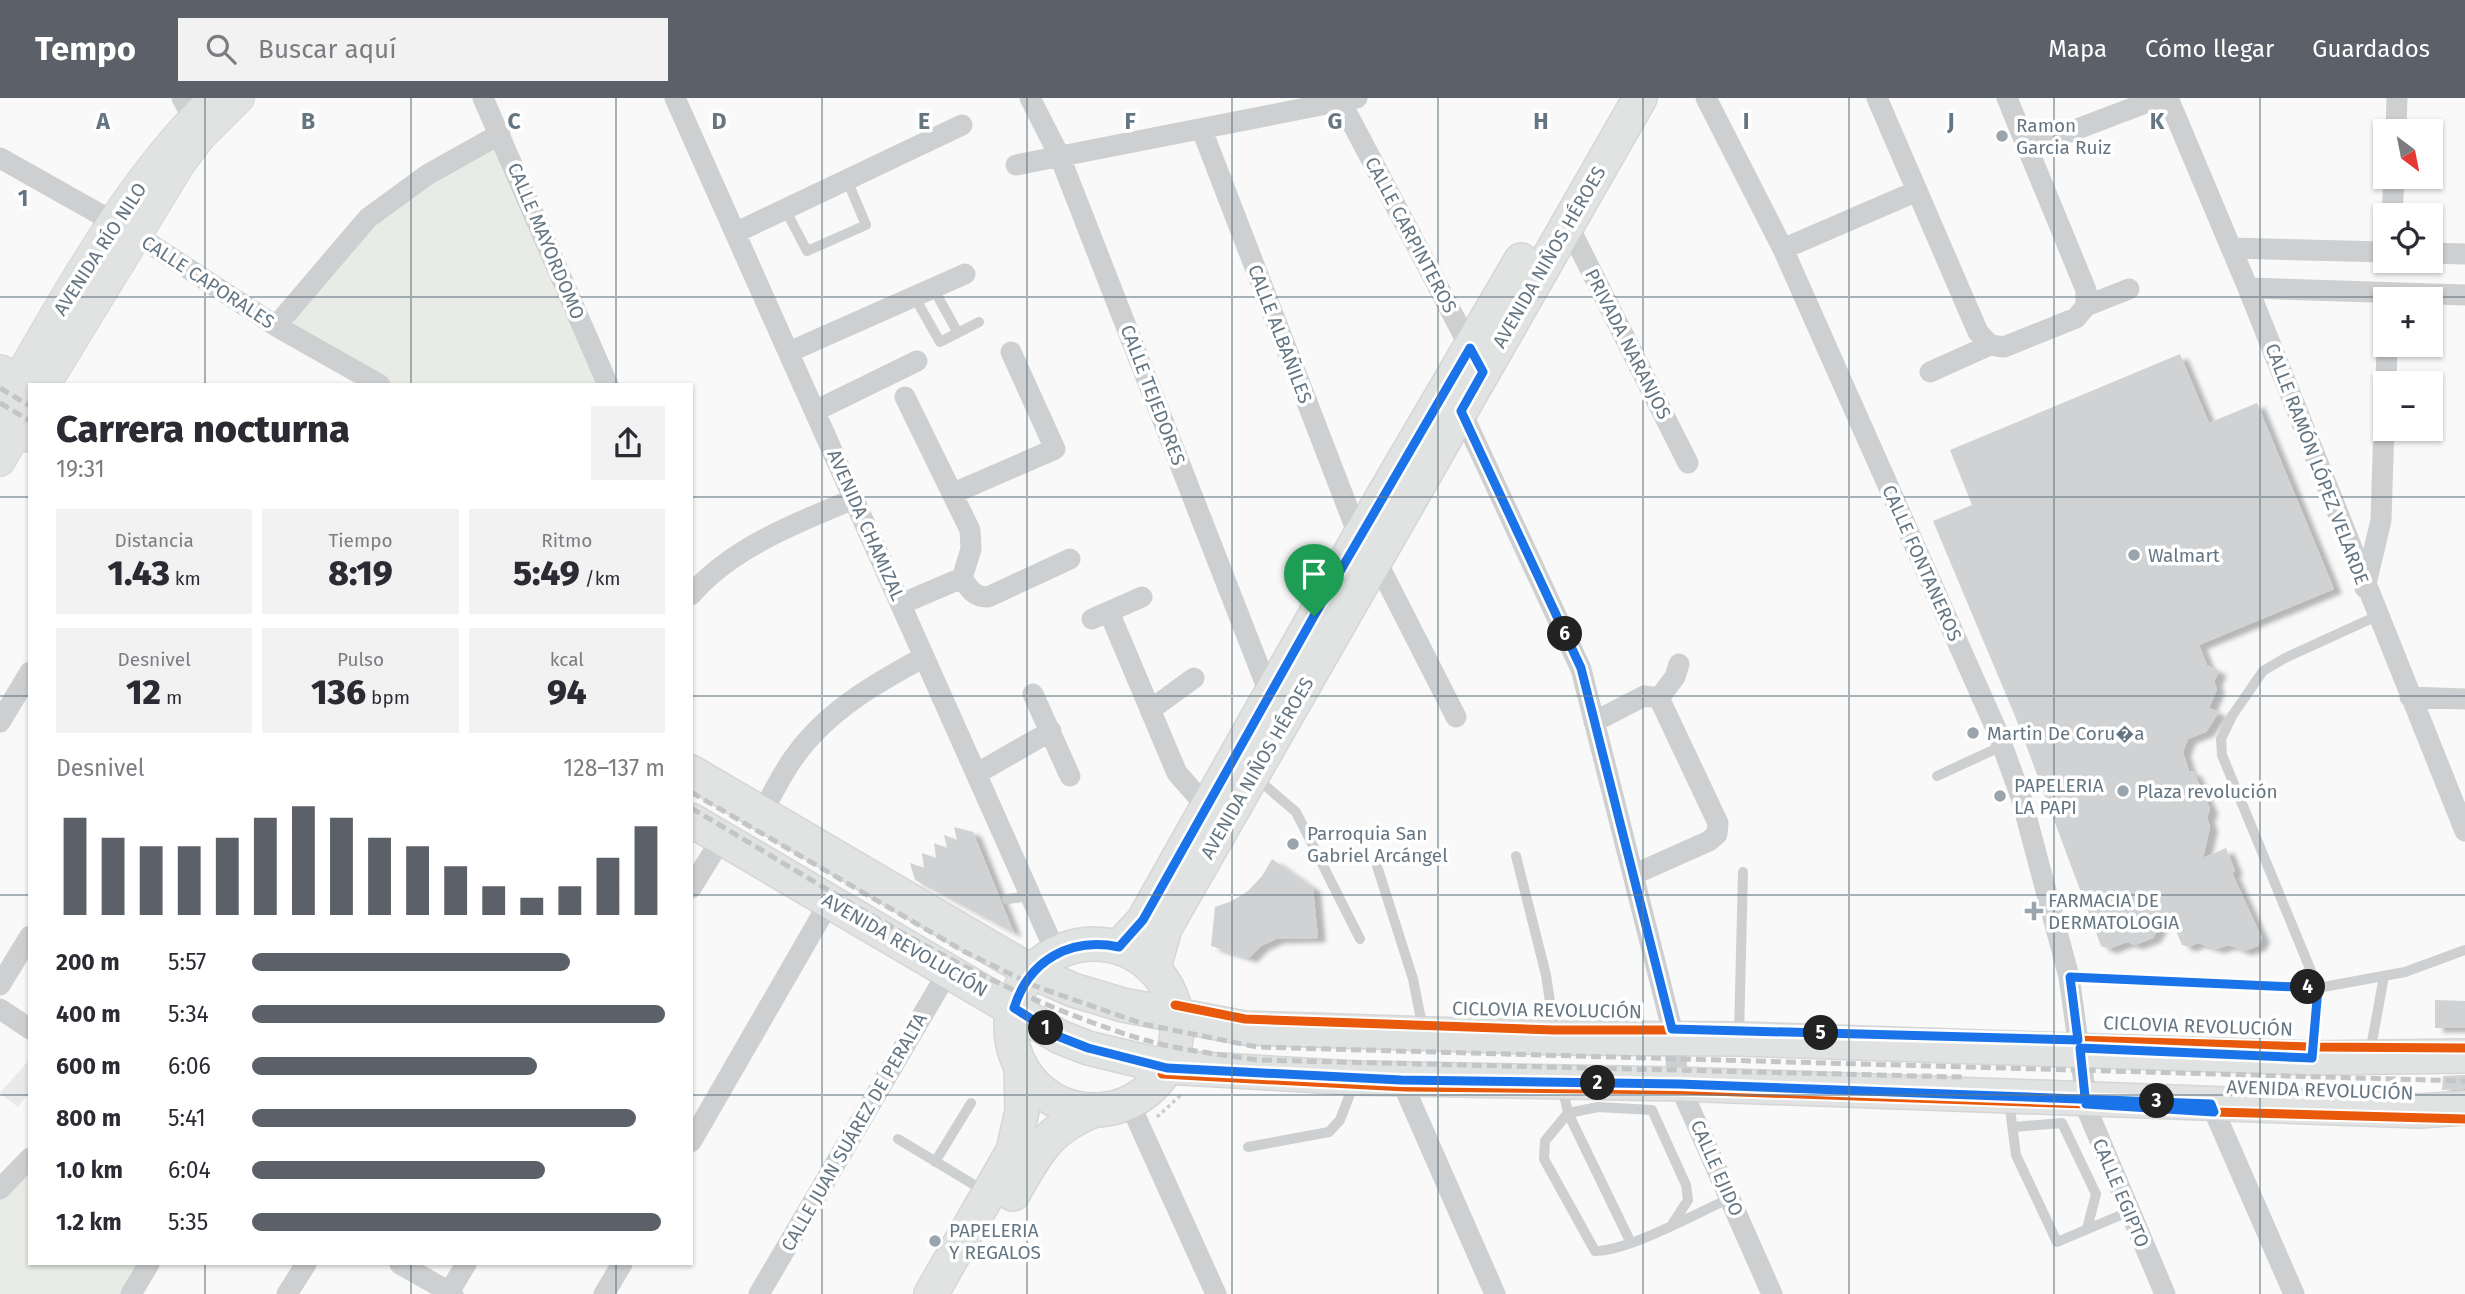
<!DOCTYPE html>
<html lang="es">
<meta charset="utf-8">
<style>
:root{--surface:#fff;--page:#f2f2f3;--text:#2b2b33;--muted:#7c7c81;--accent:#5c6169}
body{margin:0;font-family:"Fira Sans",sans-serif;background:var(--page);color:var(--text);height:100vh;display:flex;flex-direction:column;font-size:26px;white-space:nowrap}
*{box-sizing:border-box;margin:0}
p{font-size:23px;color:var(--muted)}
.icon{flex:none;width:38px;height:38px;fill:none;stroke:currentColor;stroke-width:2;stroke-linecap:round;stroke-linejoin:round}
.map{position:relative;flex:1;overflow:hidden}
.sheet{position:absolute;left:28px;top:285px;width:665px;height:882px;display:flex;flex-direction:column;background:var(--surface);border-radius:0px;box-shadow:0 2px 5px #0004}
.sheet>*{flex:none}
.needle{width:46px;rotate:148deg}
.fabs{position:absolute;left:2373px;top:21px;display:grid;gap:14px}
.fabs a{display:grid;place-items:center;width:70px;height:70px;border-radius:0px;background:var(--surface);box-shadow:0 2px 5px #0004;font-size:35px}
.pin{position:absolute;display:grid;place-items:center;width:60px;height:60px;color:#fff;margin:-72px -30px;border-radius:50% 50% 50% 0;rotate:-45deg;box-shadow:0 0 7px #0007}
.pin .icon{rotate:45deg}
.km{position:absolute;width:35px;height:35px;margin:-18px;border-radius:50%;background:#222;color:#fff;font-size:19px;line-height:35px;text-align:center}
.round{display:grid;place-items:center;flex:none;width:74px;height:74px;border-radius:0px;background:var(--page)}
.head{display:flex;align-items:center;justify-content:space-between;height:119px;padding:0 28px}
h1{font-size:38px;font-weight:800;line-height:52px}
.stats{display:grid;grid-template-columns:repeat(3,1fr);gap:10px;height:119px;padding:7px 28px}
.stats div{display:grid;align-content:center;border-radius:0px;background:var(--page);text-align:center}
.stats b{font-size:35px;font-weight:800}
.stats small{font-size:19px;font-weight:400}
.stats p{font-size:19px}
.chart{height:196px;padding:14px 28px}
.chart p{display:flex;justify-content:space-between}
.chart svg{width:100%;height:126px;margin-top:7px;stroke:var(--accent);stroke-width:6}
ul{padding:0 28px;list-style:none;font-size:23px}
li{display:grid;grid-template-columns:112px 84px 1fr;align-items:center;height:52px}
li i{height:18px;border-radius:9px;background:var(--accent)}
header{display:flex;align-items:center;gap:42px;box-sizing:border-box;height:98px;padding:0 35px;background:var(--accent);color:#fff}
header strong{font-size:33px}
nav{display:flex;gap:38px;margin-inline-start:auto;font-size:24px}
.search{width:490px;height:63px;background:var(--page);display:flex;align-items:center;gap:18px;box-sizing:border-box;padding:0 24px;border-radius:0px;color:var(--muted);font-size:26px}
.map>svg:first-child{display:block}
.built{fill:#e8e9e9}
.green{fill:#e8ebe6}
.building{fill:#d0d2d3;filter:url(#shadow)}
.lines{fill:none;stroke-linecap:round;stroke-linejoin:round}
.secondary-casing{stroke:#d5d6d7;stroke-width:32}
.primary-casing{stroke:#d5d6d7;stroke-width:36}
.path{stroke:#cbcccd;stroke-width:3.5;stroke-dasharray:3.5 3.5;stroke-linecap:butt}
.service{stroke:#cecfd0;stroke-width:10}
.minor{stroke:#cecfd0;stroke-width:21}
.secondary{stroke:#e1e2e2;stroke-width:30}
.primary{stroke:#e1e2e2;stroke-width:33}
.rail{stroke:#c3c5c6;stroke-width:5;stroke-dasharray:10 5;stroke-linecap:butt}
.cycleway-casing{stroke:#fff;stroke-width:13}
.cycleway{stroke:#e8590c;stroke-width:9}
.route-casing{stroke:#fff;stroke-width:14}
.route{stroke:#1a73e8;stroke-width:9}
.grid{fill:none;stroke:#657683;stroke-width:2;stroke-opacity:0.55}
.poi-dot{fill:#99a4ac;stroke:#fff;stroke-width:2.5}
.labels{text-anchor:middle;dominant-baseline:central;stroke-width:7;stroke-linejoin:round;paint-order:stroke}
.poi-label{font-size:19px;fill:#657683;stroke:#fff;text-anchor:start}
.street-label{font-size:19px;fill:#657683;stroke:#fff}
.grid-label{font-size:23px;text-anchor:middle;font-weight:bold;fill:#657683;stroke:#fff;stroke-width:7;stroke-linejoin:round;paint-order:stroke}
</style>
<header>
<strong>Tempo</strong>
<div class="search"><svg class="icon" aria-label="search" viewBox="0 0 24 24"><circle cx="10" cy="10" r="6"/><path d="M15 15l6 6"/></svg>Buscar aquí</div>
<nav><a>Mapa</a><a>Cómo llegar</a><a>Guardados</a></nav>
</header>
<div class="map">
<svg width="2465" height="1196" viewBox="0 0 2465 1196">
<defs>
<filter id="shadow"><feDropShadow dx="8" dy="4.5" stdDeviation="2" flood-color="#0004"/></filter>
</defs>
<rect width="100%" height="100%" fill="#f9f9f9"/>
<!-- built -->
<path class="built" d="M30,961V993L18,1009L0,995Z"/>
<!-- green -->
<path class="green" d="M496,41L605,287H391L285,225L368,123Z
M30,1064V1166H141L123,1196H0V1096Z"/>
<!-- building -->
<path class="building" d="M2180,256L2209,325L2257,305L2334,491L2199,547L2207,567L2219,573L2214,584L2217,591L2209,610L2219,614L2206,634L2188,641L2183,654L2189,673L2194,674L2210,711L2207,720L2210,729L2203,760L2226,750L2235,773L2232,775L2262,840L2258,848L2244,853L2229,847L2216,851L2198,845L2188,849L2182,847L2168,814L2153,840L2135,847L2127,844L2109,851L2101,848L2017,623L1933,423L1972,407L1950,352Z
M954,729L973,734L1014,835L915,782L910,765L924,770L922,755L936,760L934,745L947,750L944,737L957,742Z
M1272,761L1313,790L1318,840L1276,841L1261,848L1249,860L1211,848L1215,809L1232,803L1248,793L1262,778Z
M2435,902L2465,903V930H2435Z
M2465,977V991L2442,992L2443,978Z"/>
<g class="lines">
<defs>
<path id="secondary" d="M45,287L181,64L200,39L239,0
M0,312C63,205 124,87 214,0
M0,363L30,312"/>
<path id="primary" d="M0,274L30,291
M0,320L30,337
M691,674L1032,874L1073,892L1123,907L1244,930L1555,940L1739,941L2312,960L2465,958
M691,722L1060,939L1088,950L1167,969L1355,980L1679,986L2420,1013L2465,1010
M1011 929a83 83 0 1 1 166 0a83 83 0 1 1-166 0Z
M1119,849L1143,823L1359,439L1521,162
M1154,869L1165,830L1640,0
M1013,1096C1037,1054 1048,1030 1095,1012
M931,1196L1013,1053L1022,1013L1021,968"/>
</defs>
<!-- secondary casing -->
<use href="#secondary" class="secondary-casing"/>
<!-- primary casing -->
<use href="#primary" class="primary-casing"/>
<!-- path -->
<path class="path" d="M1157,1019L1182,996"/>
<!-- service -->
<path class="service" d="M785,111L807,153L866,127L847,82
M933,190L958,235
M914,198L940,244L979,224
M1937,678L2002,648
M1255,679L1296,714L1360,841
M1516,758L1546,877L1555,937
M1377,768L1413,881L1423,931
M1007,801L1031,798
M2069,879L2318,890L2405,874L2465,852
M1739,936L1743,774
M2370,955L2384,878
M2312,957L2318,890L2222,657L2221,641L2232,618L2263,573L2285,560L2377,518
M1562,988L1568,1015L1545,1043L1544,1061L1595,1153C1629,1153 1696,1115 1731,1100
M2009,1003L2016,1057L2057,1144L2128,1114
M2014,1029L2062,1025L2096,1096L2087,1131
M898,1041L986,1094
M1248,1049L1329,1034L1340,1022L1355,983
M935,1064L971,1005
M1631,1145L1568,1015L1598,1009L1652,1012L1686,1087L1688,1102L1673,1125"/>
<!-- minor -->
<path class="minor" d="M182,0L193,20
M483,0L608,287
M675,0L1056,855
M1030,0L1060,59L1270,597
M1339,0L1474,257
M1706,0L1783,151L1997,633L2021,699L2069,879L2088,1014L2165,1196
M1877,0L1978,234L1990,247
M2007,0L2086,192V208
M2168,0L2248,190L2465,733
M1202,32L1359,439
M2396,33L2397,0
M2027,50L2159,0
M0,60L135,136L276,228L380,287
M1016,67L1357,0
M2392,117L2394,79
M1568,127L1688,365
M735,135L962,27
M2231,150L2385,154
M1783,151L1917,93
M2431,155L2465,156
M2248,190L2465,197
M276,228L368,120L427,77L500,36
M789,254L965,176
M1930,274L1990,247L2004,249L2076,220L2086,208L2129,191
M2386,285L2387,247
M905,299L970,432L971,451L962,480C969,491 974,499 988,499L1070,461
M815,313L917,263
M1461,313L1581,571L1672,931L1679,986L1772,1196
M954,395L1055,351L1011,254
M1376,462L1456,619
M2365,490L2381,422L2385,295
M691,497C731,450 798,424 854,401
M901,506L962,480
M1109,514L1177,675L1207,709
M1092,521L1142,499
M1033,596L1070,678
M2410,599L2465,601
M1659,600L1675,579L1679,566
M1150,612L1194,580
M0,624L30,574
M1594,624L1644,598L1659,600
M976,676L1051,633
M762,714C773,696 782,675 795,658C827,613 876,585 924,559
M1635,776L1709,743L1717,736L1718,725L1659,600
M691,790L722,740
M0,887L30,838
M0,911L30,931
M1401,982L1495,1196
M1129,1004L1216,1196
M2211,1006L2294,1196
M691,1044L830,803
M0,1091L30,1060
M400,1166L453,1196
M131,1196L149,1166
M287,1196L306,1166
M448,1196L466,1166
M604,1196L622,1166
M759,1196L949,872"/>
<!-- secondary -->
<use href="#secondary" class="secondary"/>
<!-- primary -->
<use href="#primary" class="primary"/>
<!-- rail -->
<path class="rail" d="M0,290L30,308
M0,305L30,323
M691,694L965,854L1035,888L1143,926L1257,949L2465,983
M691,710C836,795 976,890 1138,940C1177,952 1217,956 1258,962L1962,979"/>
<defs>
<path id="cycleway" d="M1175,907L1245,921L1554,932H1739L2313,949L2465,950
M1162,976L1405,989L1681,992L2086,1006L2214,1014L2465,1021"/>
</defs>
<!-- cycleway casing -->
<use href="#cycleway" class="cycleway-casing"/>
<!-- cycleway -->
<use href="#cycleway" class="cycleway"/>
</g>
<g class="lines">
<defs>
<path id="route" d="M1314,518L1143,822L1119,849C1070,839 1029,862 1014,910L1060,939L1088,950L1167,970L1401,982L1679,986L2211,1006L2214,1014L2086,1006L2085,999L2080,950L2312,960L2318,890L2070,879L2078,942L1672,931L1581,570L1461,313L1483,274L1470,250L1314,518"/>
</defs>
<!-- route casing -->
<use href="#route" class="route-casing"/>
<!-- route -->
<use href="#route" class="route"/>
</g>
<!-- grid -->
<path class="grid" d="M205,0V287M411,0V287M616,0V287M822,0V1196M1027,0V1196M1232,0V1196M1438,0V1196M1643,0V1196M1849,0V1196M2054,0V1196M2260,0V1196M0,199H2465M0,399H30M691,399H2465M0,598H30M691,598H2465M0,797H30M691,797H2465M0,997H30M691,997H2465M205,1166V1196M411,1166V1196M616,1166V1196"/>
<!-- markers -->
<g class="poi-dot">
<circle cx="2002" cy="38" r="7"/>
<circle cx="2134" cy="457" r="7"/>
<circle cx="1973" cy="635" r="7"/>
<circle cx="2123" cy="693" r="7"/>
<circle cx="2000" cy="698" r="7"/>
<circle cx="1293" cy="746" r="7"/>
<path d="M2030.5 802.5h7v7h7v7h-7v7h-7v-7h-7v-7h7z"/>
<circle cx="935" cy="1143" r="7"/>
</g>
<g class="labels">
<!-- poi labels -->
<g class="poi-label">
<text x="2016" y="27">Ramon<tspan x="2016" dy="22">Garcia Ruiz</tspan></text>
<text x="2148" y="457">Walmart</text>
<text x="1987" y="635">Martin De Coru�a</text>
<text x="2014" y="687">PAPELERIA<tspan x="2014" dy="22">LA PAPI</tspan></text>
<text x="2137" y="693">Plaza revolución</text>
<text x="1307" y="735">Parroquia San<tspan x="1307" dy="22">Gabriel Arcángel</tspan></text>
<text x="2048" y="802">FARMACIA DE<tspan x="2048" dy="22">DERMATOLOGIA</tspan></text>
<text x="949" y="1132">PAPELERIA<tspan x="949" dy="22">Y REGALOS</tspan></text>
</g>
<!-- street labels -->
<g class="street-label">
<text transform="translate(1411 137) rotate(62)">CALLE CARPINTEROS</text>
<text transform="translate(546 143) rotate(67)">CALLE MAYORDOMO</text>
<text transform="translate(100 151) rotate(-57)">AVENIDA RÍO NILO</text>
<text transform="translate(1549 159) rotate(-60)">AVENIDA NIÑOS HÉROES</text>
<text transform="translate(208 184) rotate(33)">CALLE CAPORALES</text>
<text transform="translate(1280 236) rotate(69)">CALLE ALBAÑILES</text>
<text transform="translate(1628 246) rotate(63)">PRIVADA NARANJOS</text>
<text transform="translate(1153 297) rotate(69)">CALLE TEJEDORES</text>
<text transform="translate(2317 366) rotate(69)">CALLE RAMÓN LÓPEZ VELARDE</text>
<text transform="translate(866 427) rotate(66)">AVENIDA CHAMIZAL</text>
<text transform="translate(1922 465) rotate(66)">CALLE FONTANEROS</text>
<text transform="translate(1257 670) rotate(-60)">AVENIDA NIÑOS HÉROES</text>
<text transform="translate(905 847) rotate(30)">AVENIDA REVOLUCIÓN</text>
<text transform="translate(1547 912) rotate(1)">CICLOVIA REVOLUCIÓN</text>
<text transform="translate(2198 928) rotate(2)">CICLOVIA REVOLUCIÓN</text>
<text transform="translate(2320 992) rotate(2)">AVENIDA REVOLUCIÓN</text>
<text transform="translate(854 1034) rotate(-60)">CALLE JUAN SUÁREZ DE PERALTA</text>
<text transform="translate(1717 1070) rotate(66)">CALLE EJIDO</text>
<text transform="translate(2121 1095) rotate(67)">CALLE EGIPTO</text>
</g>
</g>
<g class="grid-label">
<text x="103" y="31">A</text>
<text x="308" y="31">B</text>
<text x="514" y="31">C</text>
<text x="719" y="31">D</text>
<text x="924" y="31">E</text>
<text x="1130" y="31">F</text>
<text x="1335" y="31">G</text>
<text x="1541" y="31">H</text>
<text x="1746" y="31">I</text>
<text x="1951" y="31">J</text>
<text x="2157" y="31">K</text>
<text x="23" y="108">1</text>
</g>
</svg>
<div class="fabs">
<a><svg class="needle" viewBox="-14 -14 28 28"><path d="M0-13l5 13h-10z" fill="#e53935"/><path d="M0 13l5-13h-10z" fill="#7c7c81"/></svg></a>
<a><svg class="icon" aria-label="locate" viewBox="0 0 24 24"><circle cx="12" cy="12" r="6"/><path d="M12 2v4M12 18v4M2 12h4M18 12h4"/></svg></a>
<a>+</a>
<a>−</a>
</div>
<div class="pin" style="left:1314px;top:518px;background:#1e9e55"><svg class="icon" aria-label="arrive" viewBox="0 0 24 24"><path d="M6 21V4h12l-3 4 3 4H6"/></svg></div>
<b class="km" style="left:1046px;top:930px">1</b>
<b class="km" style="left:1598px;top:985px">2</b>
<b class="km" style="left:2157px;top:1003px">3</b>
<b class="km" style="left:2308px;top:889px">4</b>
<b class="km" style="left:1821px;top:935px">5</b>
<b class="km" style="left:1565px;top:536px">6</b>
<section class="sheet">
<div class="head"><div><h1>Carrera nocturna</h1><p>19:31</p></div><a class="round"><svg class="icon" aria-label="share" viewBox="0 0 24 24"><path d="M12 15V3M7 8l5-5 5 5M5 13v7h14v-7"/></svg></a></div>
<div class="stats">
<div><p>Distancia</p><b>1.43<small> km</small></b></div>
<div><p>Tiempo</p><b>8:19</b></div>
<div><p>Ritmo</p><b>5:49<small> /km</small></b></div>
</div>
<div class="stats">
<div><p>Desnivel</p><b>12<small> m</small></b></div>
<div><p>Pulso</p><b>136<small> bpm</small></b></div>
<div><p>kcal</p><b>94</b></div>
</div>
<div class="chart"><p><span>Desnivel</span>128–137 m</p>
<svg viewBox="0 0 160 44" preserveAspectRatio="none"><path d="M5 44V10M15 44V17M25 44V20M35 44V20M45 44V17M55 44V10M65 44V6M75 44V10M85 44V17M95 44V20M105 44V27M115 44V34M125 44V38M135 44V34M145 44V24M155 44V13"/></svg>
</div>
<ul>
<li><b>200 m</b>5:57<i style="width:77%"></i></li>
<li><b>400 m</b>5:34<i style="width:100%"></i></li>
<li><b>600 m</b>6:06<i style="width:69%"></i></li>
<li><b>800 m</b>5:41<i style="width:93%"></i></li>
<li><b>1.0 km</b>6:04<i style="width:71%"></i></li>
<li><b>1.2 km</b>5:35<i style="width:99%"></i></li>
</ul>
</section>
</div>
